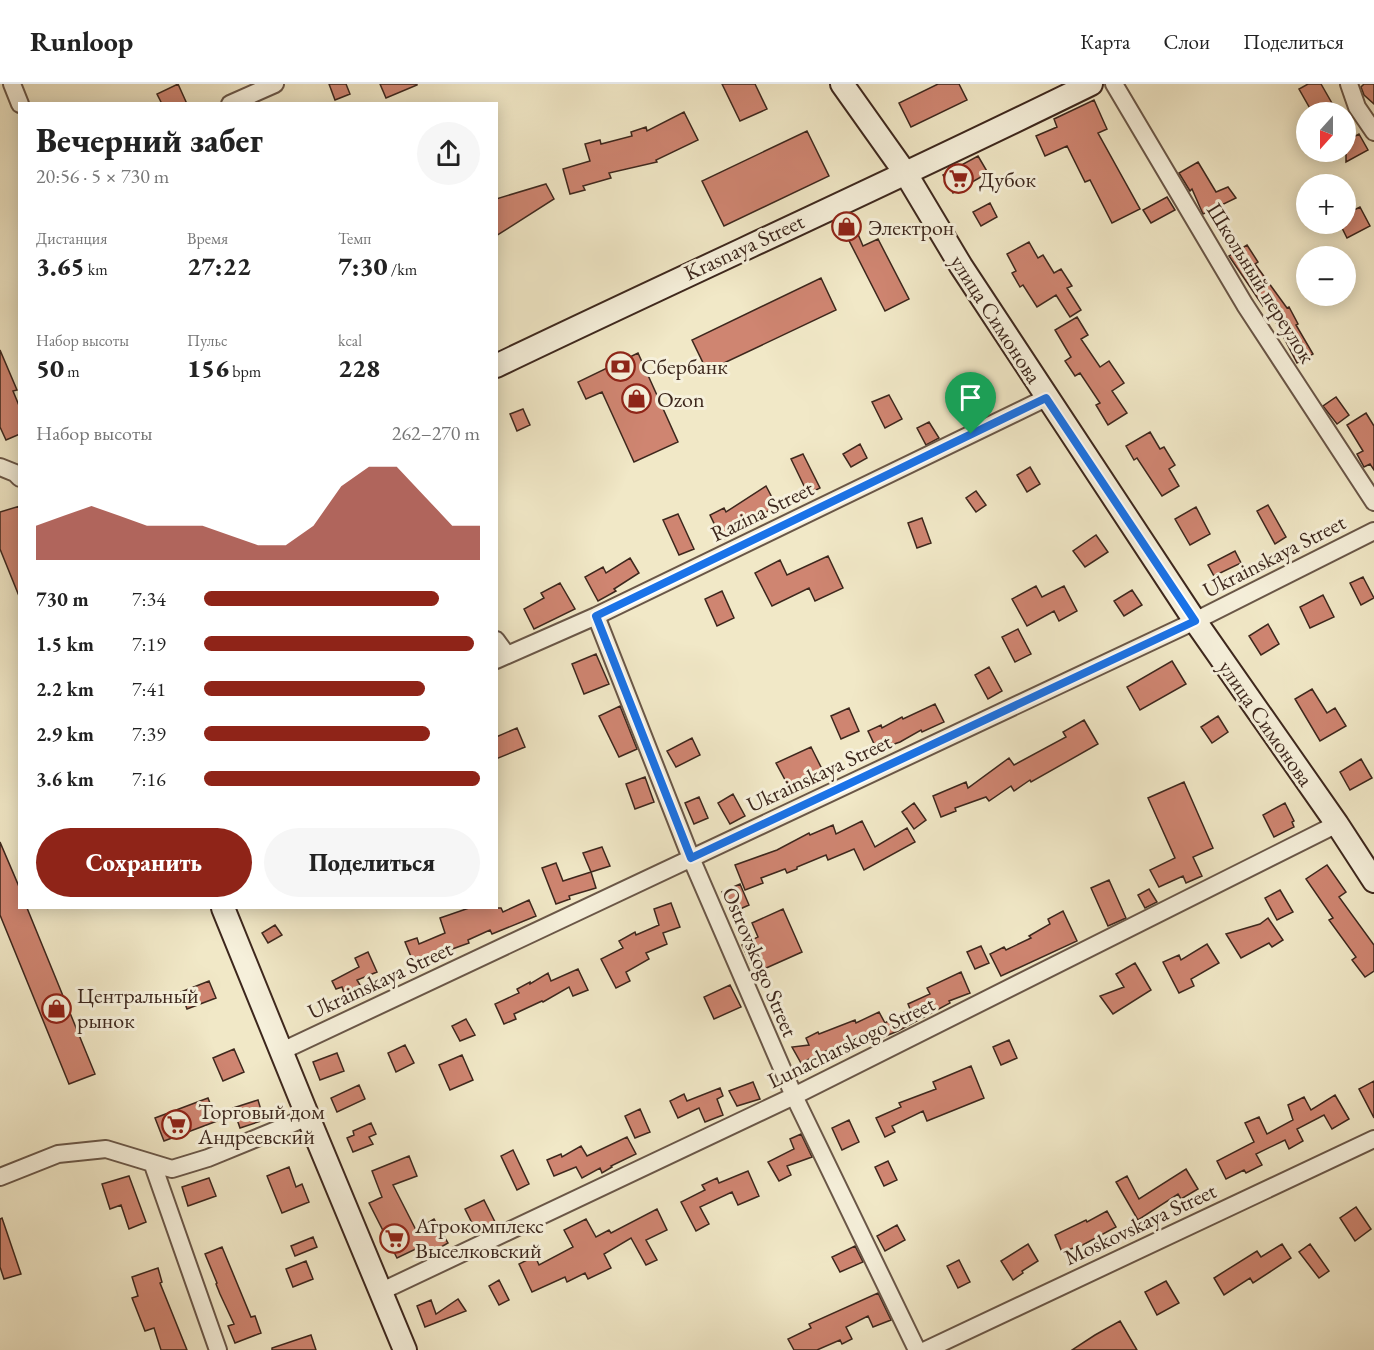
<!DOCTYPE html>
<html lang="ru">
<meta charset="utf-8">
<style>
:root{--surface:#fff;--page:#f6f6f6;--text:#222;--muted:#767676;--line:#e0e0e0;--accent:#8f2418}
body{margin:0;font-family:"EB Garamond",serif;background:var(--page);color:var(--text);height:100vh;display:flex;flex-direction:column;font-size:22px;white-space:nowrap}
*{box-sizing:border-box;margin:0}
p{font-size:20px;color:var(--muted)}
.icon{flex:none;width:33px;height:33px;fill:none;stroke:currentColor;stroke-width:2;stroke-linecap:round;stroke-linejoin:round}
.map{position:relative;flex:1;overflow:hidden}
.details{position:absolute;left:18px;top:18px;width:480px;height:807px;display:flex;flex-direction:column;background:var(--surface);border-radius:0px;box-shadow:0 3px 15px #0003}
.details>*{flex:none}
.needle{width:39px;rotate:201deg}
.tools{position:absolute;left:1296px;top:18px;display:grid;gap:12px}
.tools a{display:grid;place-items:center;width:60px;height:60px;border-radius:50%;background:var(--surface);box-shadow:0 3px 15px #0003;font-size:30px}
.pin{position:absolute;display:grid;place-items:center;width:51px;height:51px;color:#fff;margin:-62px -26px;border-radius:50% 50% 50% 0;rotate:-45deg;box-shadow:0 0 6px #0007}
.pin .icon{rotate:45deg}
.round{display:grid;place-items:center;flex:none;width:63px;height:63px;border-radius:32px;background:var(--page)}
.head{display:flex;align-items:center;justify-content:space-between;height:102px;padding:0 18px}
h1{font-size:33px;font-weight:800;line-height:45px}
.figures{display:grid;grid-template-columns:repeat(3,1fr);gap:9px;height:102px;padding:6px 18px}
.figures div{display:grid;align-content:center}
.figures b{font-size:26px;font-weight:800}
.figures small{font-size:16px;font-weight:400}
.figures p{font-size:16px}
.chart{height:168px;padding:12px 18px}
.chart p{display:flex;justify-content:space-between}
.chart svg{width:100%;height:108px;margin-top:6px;fill:var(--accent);opacity:.7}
.button{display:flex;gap:12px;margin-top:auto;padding:12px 18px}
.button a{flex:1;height:69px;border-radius:36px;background:var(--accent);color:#fff;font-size:24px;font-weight:800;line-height:69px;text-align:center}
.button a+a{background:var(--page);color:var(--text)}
ul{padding:0 18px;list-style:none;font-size:20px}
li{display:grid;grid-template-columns:96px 72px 1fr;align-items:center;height:45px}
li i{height:15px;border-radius:8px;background:var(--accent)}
header{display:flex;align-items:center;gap:36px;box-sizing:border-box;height:84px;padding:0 30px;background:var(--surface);border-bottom:2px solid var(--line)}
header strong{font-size:28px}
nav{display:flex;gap:33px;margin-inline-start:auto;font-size:21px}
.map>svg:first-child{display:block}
.building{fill:#cf8571;stroke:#3d271d;stroke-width:1.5}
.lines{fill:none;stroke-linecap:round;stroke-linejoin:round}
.street-casing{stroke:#6a5748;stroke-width:20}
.secondary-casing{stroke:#3d271d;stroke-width:26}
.street{stroke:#f6f0db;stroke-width:16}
.secondary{stroke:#f6f0db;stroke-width:22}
.route-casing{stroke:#fff;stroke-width:12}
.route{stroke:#1a73e8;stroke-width:8}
.labels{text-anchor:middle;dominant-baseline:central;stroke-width:6;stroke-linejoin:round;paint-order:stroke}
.poi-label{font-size:22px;fill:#3d271d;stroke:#f6f0db;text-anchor:start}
.street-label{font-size:22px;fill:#3d271d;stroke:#f6f0db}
</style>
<header>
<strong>Runloop</strong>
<nav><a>Карта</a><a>Слои</a><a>Поделиться</a></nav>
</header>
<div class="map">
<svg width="1374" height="1266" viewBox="0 0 1374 1266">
<rect width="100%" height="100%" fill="#f1e8c7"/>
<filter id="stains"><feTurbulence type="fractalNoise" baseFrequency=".00333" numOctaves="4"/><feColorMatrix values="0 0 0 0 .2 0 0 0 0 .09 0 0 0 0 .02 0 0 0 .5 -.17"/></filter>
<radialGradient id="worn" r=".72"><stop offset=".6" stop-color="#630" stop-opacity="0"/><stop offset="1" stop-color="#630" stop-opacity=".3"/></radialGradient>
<!-- building -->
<path class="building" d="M178,0L187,20H162L157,10Z
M329,0H346L350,10L335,16Z
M380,0H417V1L386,14Z
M722,0H755L767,25L740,37Z
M938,0H959L967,16L911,43L899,19Z
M1308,0H1321L1337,28H1312L1299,5Z
M1364,0H1374V20L1364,11L1361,3Z
M1094,16L1107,45L1098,49L1140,125L1112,139L1090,96L1085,98L1067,62L1045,72L1036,52L1057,43L1054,35Z
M684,28L698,56L656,76L657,78L609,89L611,94L583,102L585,106L570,110L563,85L590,77L585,60L600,56L601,60L632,52L631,48L646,43L647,47Z
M807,47L829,92L724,142L702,97Z
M1359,50L1368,66L1346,78V57Z
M978,72L988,89L953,109L943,91Z
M1198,78L1216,108L1228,103L1236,114L1203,130L1192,105L1190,107L1179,89Z
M546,100L554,115L496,152V115Z
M1167,113L1175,126L1151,139L1143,126Z
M990,119L997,133L981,142L973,128Z
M1360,123L1370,142L1347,154L1340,140H1346V130Z
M852,136L863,162L878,155L909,215L885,227L841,141Z
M1029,158L1038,174L1043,171L1054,189L1061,185L1072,202L1067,204L1081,226L1070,233L1056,211L1037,223L1023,201L1020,203L1012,189L1016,187L1007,170Z
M1247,161L1258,178L1255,180L1287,224L1289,223L1298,240L1296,241L1313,270L1297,279L1266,219L1263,222L1229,172Z
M821,194L836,226L707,287L692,256Z
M1077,233L1088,251L1081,255L1100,283L1109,277L1124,299L1112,307L1127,329L1108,341L1096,321L1100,319L1080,289L1075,292L1065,277L1071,273L1055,246Z
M0,266L17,306L13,307L20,324V350L6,356L0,343Z
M638,269L678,358L634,378L602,308L586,315L578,298Z
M889,311L902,335L885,344L872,318Z
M1336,313L1349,331L1337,340L1323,322Z
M523,325L530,341L517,347L510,330Z
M1366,329L1374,342V386L1370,380L1364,383L1357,370L1363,367L1347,341Z
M929,338L939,354L926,361L917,344Z
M1150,348L1160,365L1164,363L1175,381L1169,385L1179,402L1162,412L1137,374L1134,376L1126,362Z
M860,360L867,374L851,383L843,370Z
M803,370L820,404L808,410L791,375Z
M1030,383L1040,400L1027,408L1017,391Z
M766,402L777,423L764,429L766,432L756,439L722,456L710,431L724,424L726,428Z
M976,407L986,421L976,428L966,414Z
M1268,421L1286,453L1275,460L1257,427Z
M20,422V512H19L0,465V428Z
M1196,423L1210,450L1190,461L1175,435Z
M678,430L694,465L679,471L663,436Z
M922,434L931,459L917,464L908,439Z
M1096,451L1108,468L1085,483L1073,467Z
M1235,467L1241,479L1214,492L1208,481Z
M828,472L843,504L815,517L809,504L772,522L755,489L780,476L787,491Z
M630,474L639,489L614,505L616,507L598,517L585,493L603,483L606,489Z
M1363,493L1374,514L1361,521L1350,499Z
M560,499L575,525L534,545L524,525L544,514L541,509Z
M1036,502L1042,513L1064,502L1077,527L1059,537L1054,527L1027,542L1012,515Z
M1132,506L1142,521L1124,532L1114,517Z
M722,507L734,534L717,542L705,515Z
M1323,511L1334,533L1310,544L1300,523Z
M1268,540L1279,560L1261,571L1249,552Z
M1018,545L1031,570L1015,578L1002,553Z
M596,570L609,600L584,610L572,580Z
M1172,577L1186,600L1140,626L1127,603Z
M989,583L1002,607L988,615L975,591Z
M1312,605L1327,629L1335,624L1346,642L1320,657L1295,615Z
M935,620L944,638L922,648L921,646L900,658L877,666L868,647L881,641L882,644L902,633L903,635Z
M620,622L637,665L619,673L599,632Z
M849,624L859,647L841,655L831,632Z
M1218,632L1228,648L1212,659L1201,643Z
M1084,636L1098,660L1031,698L1030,696L1014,707L1011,702L989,717L986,713L955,724L956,727L941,733L933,712L966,698L968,704L1009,674L1014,681L1066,653L1063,648Z
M517,644L525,663L496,675V653Z
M692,654L700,671L676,683L667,667Z
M811,663L826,693L814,699L812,694L790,705L776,679Z
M1361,675L1372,694L1350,706L1340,688Z
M645,693L654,718L635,725L626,700Z
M1184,698L1213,764L1193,773L1202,792L1186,799L1183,792L1159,803L1150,786L1175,774L1148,714Z
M733,710L745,732L730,740L718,719Z
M699,713L708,734L694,740L685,719Z
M914,719L926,736L914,745L902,728Z
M1285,719L1294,737L1292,738L1294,743L1274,753L1263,731Z
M862,737L875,763L907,744L915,758L864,786L854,765L828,776L826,771L797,783V785L787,789L785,785L761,794L763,799L745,806L735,781L777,766L809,749L810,751L833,741L836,750Z
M0,758L20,805V824H27L95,990L69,1000L0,831Z
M602,763L610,782L591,788L583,769Z
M556,779L563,797L591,788L596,804L569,812L570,815L556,820L542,784Z
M1327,781L1346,808L1339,813L1374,861V887L1365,893L1352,876L1356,873L1329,836L1333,834L1306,795Z
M1109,796L1126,834L1108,842L1091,804Z
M740,800L749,821L731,829L722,808Z
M1149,805L1157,818L1145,824L1138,811Z
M1280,806L1293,828L1277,836L1265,814Z
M529,816L536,832L492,850L490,846L468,856L469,859L444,868L445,870L432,876L431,873L414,880L405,858L417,854L419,860L445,849L440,834L469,824H501L503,828Z
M671,819L680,843L663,849L667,860L646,869L649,875L626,888L630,897L616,904L601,875L623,864L619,857L635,848L636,851L659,841L654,825Z
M783,825L802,868L755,889L742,861L758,853L752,839Z
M1063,827L1077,857L1001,892L990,870L1004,863L1006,866L1031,854L1029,852L1050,840L1048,835Z
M1268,834L1283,856L1272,863L1269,859L1241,874L1226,850L1260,840Z
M275,841L282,851L268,859L262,849Z
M1207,860L1219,879L1191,895L1194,902L1179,909L1163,878L1179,871L1181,876Z
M981,862L989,879L975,885L967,868Z
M368,868L377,888L357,896L360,901L344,909L342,903L336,905L332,897L359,883L355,874Z
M1135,879L1151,906L1113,930L1100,912L1124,903L1116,890Z
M578,885L588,906L573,912L569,903L543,918L542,917L514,930L516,935L504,940L495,920L519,909L517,905L530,898V900L548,889L551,897Z
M961,888L970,909L949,917L950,919L898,947L849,967L845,958L801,979L792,963L809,961L806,954L818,948L819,950L855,936L856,939L879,928L885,939L910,925L908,920L930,910L927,904Z
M209,897L216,914L187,925L181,908Z
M730,901L741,923L714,935L704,913Z
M466,935L475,951L460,957L452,942Z
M1009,956L1017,974L1001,981L993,963Z
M405,961L414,979L396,988L388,969Z
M234,965L244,988L223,997L213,974Z
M337,969L344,987L320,996L313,978Z
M462,971L473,996L450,1006L439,981Z
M971,982L984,1014L927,1037L923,1027L892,1042L895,1048L885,1053L876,1034L901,1023L899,1019L936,1005L933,998Z
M1374,997V1034L1359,1005Z
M753,998L760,1015L737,1022L729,1007Z
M359,1001L365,1015L337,1028L331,1014Z
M720,1004L723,1012L717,1015L723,1031L705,1038L699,1024L678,1034L670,1017L684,1010L687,1017Z
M1335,1011L1349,1035L1332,1045L1324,1031L1297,1045L1303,1057L1289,1065L1285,1056L1256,1070L1262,1081L1246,1089L1244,1086L1226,1095L1217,1077L1254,1058L1245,1039L1259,1033L1267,1050L1293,1036L1288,1021L1304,1013L1311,1026Z
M208,1014L217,1037L164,1057L155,1034Z
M258,1016L264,1036L240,1044L233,1024Z
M640,1025L650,1048L635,1054L625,1032Z
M849,1036L859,1058L842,1066L832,1044Z
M371,1039L376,1050L369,1053L373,1060L353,1068L347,1054L354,1051L353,1047Z
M801,1050L812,1073L787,1082L791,1091L779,1097L768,1078L794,1065L790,1055Z
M627,1053L636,1070L611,1082L612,1083L602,1089L600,1084L582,1094L576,1083L554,1092L547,1076L561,1070L562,1073L581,1062L587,1072Z
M513,1066L529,1100L517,1106L501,1072Z
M409,1072L417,1092L393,1101L416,1146L434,1135L448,1159L431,1169L426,1160L397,1174L369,1119L382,1113L372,1087Z
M888,1077L897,1096L884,1102L875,1083Z
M289,1083L296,1103L302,1100L309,1118L282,1129L267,1092Z
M1186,1085L1198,1105L1181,1115L1178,1110L1138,1136L1116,1098L1127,1092L1139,1115Z
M748,1087L759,1112L738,1121L732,1108L700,1123L709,1140L696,1147L681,1118L705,1106L702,1101L717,1094L719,1099Z
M129,1092L146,1138L129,1145L121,1121L110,1125L102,1100Z
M209,1094L216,1112L188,1122L182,1103Z
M484,1116L495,1138L476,1147L465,1125Z
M1356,1123L1371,1145L1355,1157L1340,1134Z
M657,1125L667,1146L646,1156L657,1176L646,1181L631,1154L604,1170L611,1184L588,1195L585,1189L567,1198L565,1193L532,1208L519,1180L535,1172L539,1181L573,1163L564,1146L586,1135L596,1153L609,1146L611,1149Z
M1107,1127L1116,1143L1079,1163V1162L1062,1168L1055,1151L1086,1136L1087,1138Z
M2,1134L21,1190L4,1195L0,1183V1135Z
M897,1141L905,1156L885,1167L877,1152Z
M313,1153L317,1163L295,1172L291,1162Z
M1028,1160L1038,1177L1022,1187L1023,1189L1013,1196L1001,1177Z
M1282,1160L1291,1174L1253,1199L1250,1194L1224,1211L1214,1194L1257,1167L1261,1173Z
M1310,1160L1329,1187L1319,1194L1299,1168Z
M855,1162L863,1178L840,1188L832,1173Z
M222,1163L251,1233L255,1232L261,1249L235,1259L228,1242L234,1240L220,1210L216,1200L217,1199L205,1170Z
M959,1176L970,1198L958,1204L947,1182Z
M306,1177L313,1195L293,1203L286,1185Z
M158,1184L162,1198L160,1199L187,1266H161L154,1244L145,1247L132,1214L138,1212L132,1193Z
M499,1196L509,1216L499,1221L489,1202Z
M1166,1197L1179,1219L1157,1231L1145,1208Z
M878,1209L891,1236L873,1243L868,1232L846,1243L852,1255L842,1260L840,1256L817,1266H794L788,1255L811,1244L809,1240Z
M458,1215L466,1227L425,1243L417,1222L431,1216L436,1230Z
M1120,1237L1137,1266H1072L1095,1251Z
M311,1251L316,1266H272V1264Z"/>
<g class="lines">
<defs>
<path id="street" d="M12,0L20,20
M1114,0L1245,221L1374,418
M1349,0L1357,23L1374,48
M230,20L275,0
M0,383L15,389L20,394
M596,532L691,774L794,1012L917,1266
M496,556L507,571
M496,576L596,532L1046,314
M282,967L1195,537L1374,447
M153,1081L218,1266
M0,1093L58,1070L106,1065L172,1085L208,1074L308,1033
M382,1207L794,1012L1337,740
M926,1266L1374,1055"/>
<path id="secondary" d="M842,0L906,90L961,182L1195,537L1337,740L1374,797
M496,282C694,187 894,97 1091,0
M223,824L308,1033L405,1266"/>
</defs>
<!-- street casing -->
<use href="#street" class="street-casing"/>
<!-- secondary casing -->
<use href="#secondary" class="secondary-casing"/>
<!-- street -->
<use href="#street" class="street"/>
<!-- secondary -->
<use href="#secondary" class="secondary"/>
</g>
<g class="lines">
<defs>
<path id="route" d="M1046,314L1195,537L691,774L596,532Z"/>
</defs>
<!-- route casing -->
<use href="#route" class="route-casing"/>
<!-- route -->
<use href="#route" class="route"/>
</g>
<!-- icons -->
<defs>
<symbol id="supermarket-ring" viewBox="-11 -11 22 22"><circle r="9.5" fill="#f6f0db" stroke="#8f2418" stroke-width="1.5"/><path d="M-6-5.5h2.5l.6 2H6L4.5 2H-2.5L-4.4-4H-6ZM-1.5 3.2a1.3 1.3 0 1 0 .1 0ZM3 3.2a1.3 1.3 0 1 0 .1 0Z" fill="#8f2418"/></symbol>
<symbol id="shop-ring" viewBox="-11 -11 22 22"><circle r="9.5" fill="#f6f0db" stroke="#8f2418" stroke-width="1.5"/><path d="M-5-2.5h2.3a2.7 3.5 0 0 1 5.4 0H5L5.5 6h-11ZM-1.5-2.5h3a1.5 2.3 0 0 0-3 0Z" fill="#8f2418"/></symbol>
<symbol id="bank-ring" viewBox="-11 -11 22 22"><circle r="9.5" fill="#f6f0db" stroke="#8f2418" stroke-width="1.5"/><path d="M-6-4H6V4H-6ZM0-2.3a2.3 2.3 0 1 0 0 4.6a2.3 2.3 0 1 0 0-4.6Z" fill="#8f2418"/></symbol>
</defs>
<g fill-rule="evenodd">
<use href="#supermarket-ring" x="942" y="78" width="33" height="33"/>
<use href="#shop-ring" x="830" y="126" width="33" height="33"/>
<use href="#bank-ring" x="604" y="266" width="33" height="33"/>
<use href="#shop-ring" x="620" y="298" width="33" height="33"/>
<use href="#shop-ring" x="40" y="908" width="33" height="33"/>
<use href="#supermarket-ring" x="160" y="1024" width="33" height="33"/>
<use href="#supermarket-ring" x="378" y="1138" width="33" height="33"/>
</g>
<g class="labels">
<!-- poi labels -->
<g class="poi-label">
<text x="979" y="95">Дубок</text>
<text x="868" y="143">Электрон</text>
<text x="641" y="282">Сбербанк</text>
<text x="657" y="315">Ozon</text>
<text x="77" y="911">Центральный<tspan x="77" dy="25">рынок</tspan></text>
<text x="198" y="1027">Торговый дом<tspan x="198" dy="25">Андреевский</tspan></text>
<text x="415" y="1141">Агрокомплекс<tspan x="415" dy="25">Выселковский</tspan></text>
</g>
<!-- street labels -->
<g class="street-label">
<text transform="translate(744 163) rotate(-25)">Krasnaya Street</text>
<text transform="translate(1261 199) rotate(58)">Школьный переулок</text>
<text transform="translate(996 235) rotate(57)">улица Симонова</text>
<text transform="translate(762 427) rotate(-26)">Razina Street</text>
<text transform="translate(1274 472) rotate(-27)">Ukrainskaya Street</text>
<text transform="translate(1266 639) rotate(55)">улица Симонова</text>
<text transform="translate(819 689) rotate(-25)">Ukrainskaya Street</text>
<text transform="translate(760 878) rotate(67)">Ostrovskogo Street</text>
<text transform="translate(380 896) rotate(-25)">Ukrainskaya Street</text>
<text transform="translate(851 958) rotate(-26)">Lunacharskogo Street</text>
<text transform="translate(1140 1140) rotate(-25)">Moskovskaya Street</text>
</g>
</g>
<rect width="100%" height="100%" filter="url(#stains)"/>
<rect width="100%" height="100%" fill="url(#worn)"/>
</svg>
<div class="tools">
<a><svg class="needle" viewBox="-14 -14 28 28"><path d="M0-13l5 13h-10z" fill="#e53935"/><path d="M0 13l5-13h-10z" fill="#767676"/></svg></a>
<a>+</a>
<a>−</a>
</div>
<div class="pin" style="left:971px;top:350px;background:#1e9e55"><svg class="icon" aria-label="arrive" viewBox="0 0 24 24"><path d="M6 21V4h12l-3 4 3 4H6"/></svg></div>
<section class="details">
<div class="head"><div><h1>Вечерний забег</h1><p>20:56 · 5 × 730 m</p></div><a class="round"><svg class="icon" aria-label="share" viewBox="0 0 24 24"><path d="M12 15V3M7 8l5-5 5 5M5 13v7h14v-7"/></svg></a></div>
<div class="figures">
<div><p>Дистанция</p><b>3.65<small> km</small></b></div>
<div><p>Время</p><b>27:22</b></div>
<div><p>Темп</p><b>7:30<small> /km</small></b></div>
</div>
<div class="figures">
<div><p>Набор высоты</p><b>50<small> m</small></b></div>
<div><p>Пульс</p><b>156<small> bpm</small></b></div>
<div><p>kcal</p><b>228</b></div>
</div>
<div class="chart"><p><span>Набор высоты</span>262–270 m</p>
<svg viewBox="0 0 160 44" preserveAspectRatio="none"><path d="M0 44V30L10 26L20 22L30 26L40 30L50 30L60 30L70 34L80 38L90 38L100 30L110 14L120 6L130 6L140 18L150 30L160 30V44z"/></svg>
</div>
<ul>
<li><b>730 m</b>7:34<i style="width:85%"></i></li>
<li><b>1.5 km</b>7:19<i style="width:98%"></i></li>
<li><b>2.2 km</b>7:41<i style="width:80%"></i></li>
<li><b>2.9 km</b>7:39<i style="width:82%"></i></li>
<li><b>3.6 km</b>7:16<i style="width:100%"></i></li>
</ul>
<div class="button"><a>Сохранить</a><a>Поделиться</a></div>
</section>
</div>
